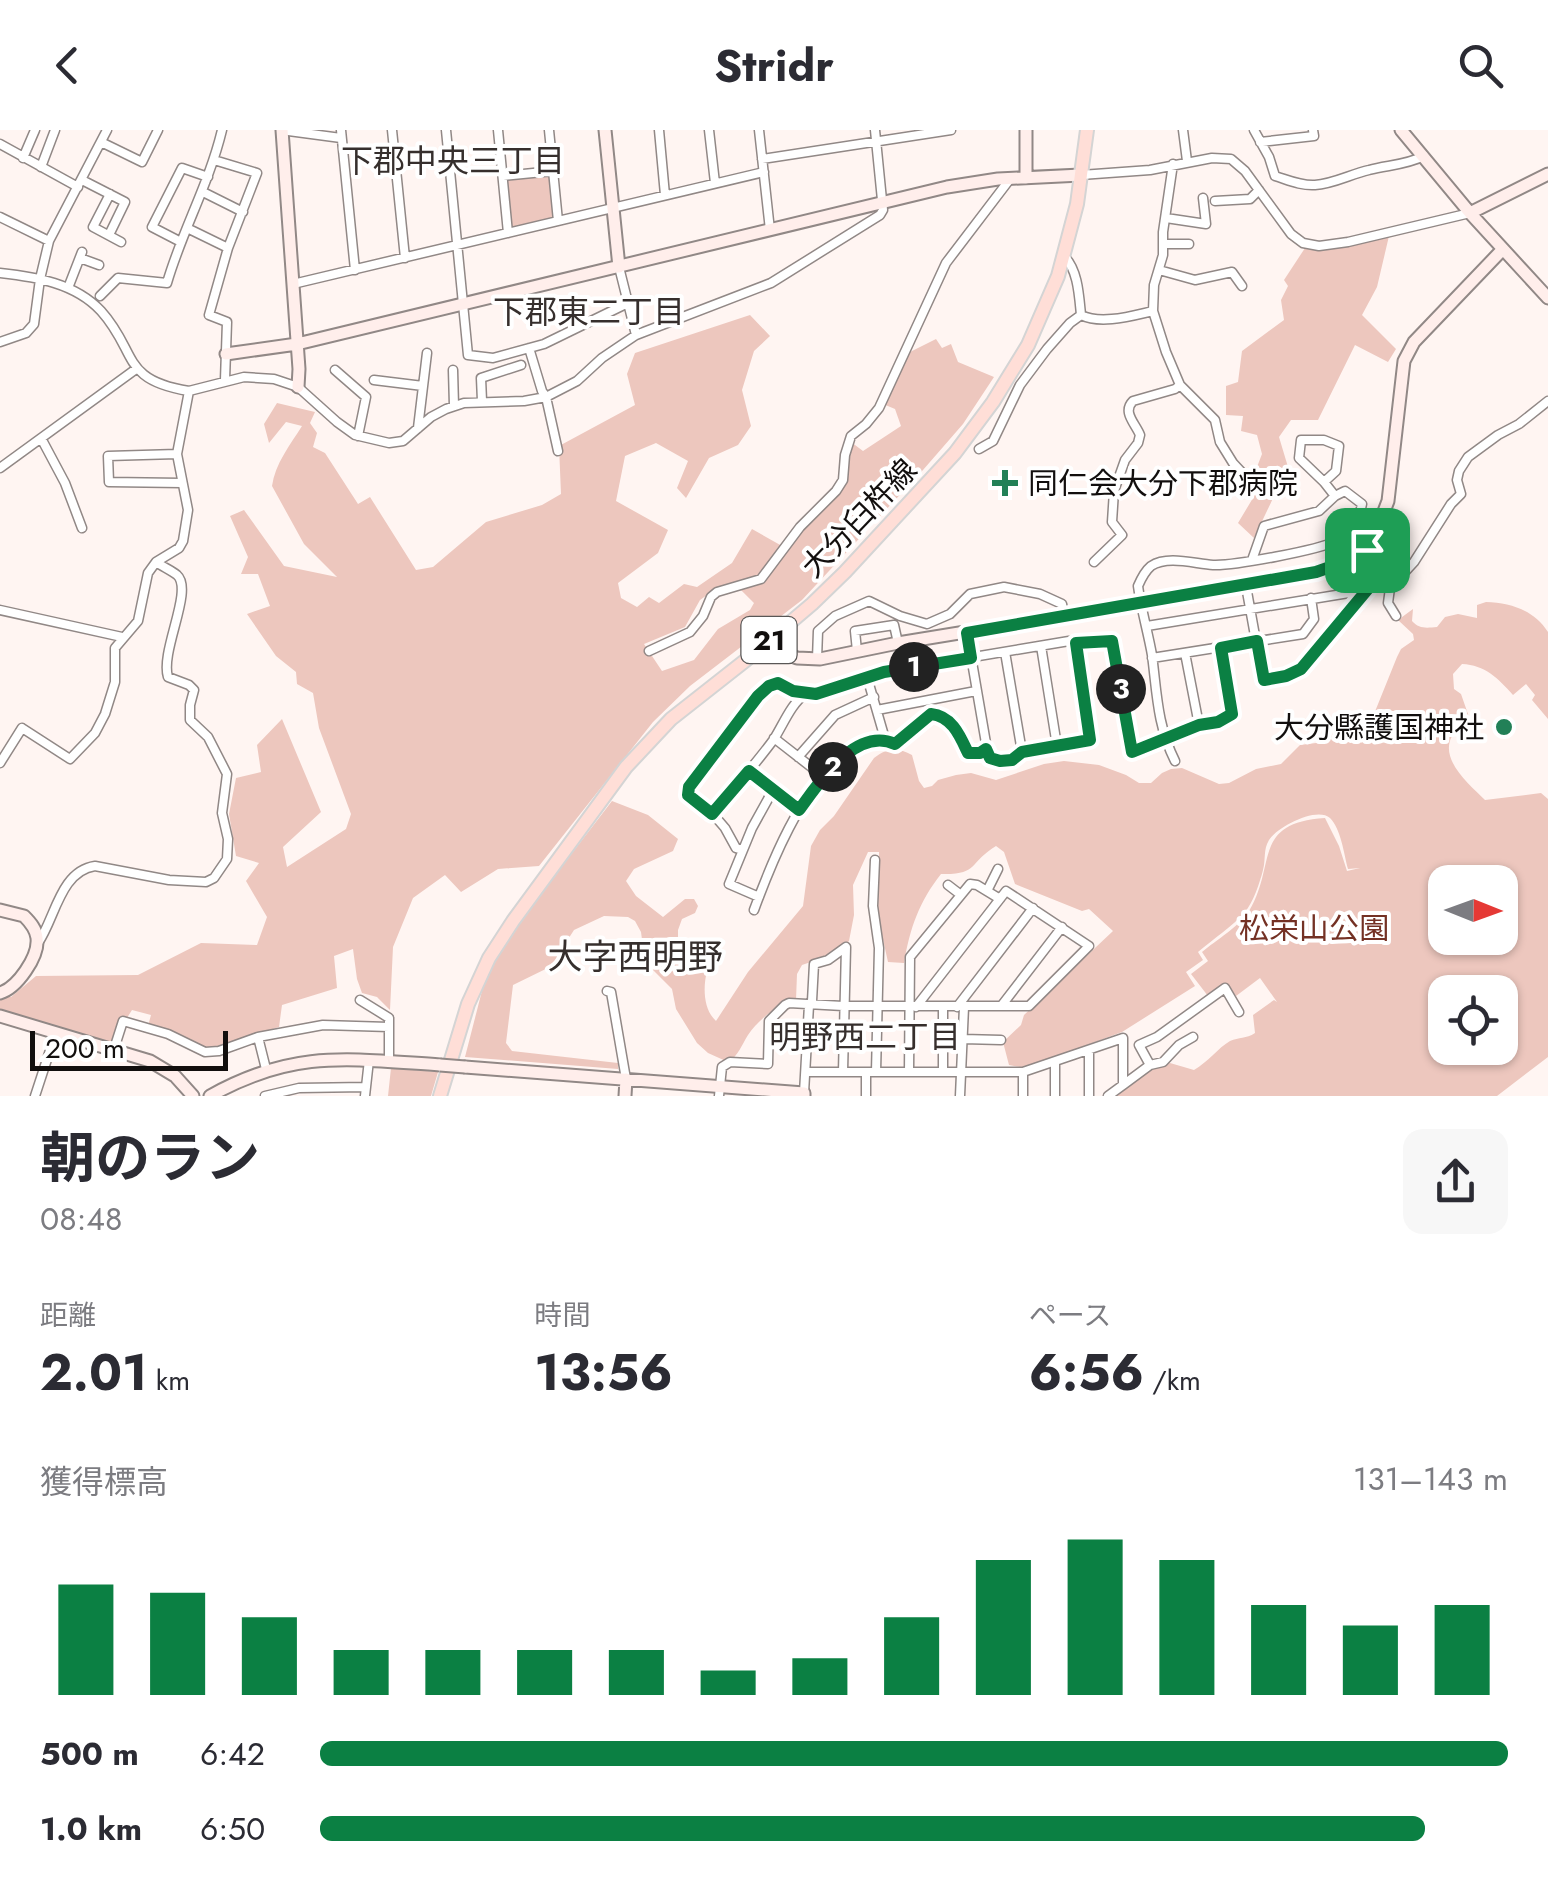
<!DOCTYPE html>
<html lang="ja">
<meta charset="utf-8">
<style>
:root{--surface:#fff;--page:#f7f7f7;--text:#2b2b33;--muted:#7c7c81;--accent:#0b8043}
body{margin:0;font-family:Jost,"Noto Sans JP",sans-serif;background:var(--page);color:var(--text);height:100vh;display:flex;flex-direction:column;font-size:38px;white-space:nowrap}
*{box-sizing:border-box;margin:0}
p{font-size:32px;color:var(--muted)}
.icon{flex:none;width:55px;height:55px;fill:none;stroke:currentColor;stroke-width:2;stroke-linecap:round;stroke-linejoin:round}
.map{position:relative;height:966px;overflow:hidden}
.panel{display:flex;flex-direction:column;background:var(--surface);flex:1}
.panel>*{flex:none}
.needle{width:65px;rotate:91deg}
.fabs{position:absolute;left:1428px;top:735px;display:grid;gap:20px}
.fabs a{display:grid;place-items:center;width:90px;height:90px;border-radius:20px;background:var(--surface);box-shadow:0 2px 8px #0004;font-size:50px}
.scale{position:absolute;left:30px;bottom:25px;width:198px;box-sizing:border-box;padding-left:10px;border:5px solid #120f0e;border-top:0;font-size:28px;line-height:35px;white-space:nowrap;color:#120f0e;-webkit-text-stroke:8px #fff;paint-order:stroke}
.pin{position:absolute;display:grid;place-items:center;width:85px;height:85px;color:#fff;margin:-42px;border-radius:20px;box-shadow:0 5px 15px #0006}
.km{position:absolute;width:50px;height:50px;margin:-25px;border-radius:50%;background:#222;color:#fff;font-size:28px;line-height:50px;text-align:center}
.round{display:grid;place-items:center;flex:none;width:105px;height:105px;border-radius:20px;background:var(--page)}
.head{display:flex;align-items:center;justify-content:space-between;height:170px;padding:0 40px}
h1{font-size:55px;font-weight:700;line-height:75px}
.figures{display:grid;grid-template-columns:repeat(3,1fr);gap:15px;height:170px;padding:10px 40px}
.figures div{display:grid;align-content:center}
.figures b{font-size:50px;font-weight:700}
.figures small{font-size:28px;font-weight:400}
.figures p{font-size:28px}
.chart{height:280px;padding:20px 40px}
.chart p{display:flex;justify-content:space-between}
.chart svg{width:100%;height:180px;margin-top:10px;stroke:var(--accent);stroke-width:6}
ul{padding:0 40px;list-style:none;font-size:32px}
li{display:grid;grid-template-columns:160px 120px 1fr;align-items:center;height:75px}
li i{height:25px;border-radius:12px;background:var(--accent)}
header{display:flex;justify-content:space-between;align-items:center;height:130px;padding:0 40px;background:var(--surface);font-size:45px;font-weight:700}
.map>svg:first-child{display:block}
.green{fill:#edc7be;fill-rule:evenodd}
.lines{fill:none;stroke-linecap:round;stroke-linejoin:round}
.street-casing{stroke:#918886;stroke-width:11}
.secondary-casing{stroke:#918886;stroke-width:15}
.primary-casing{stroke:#d4d4d4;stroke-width:16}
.street{stroke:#fff;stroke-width:8}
.secondary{stroke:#ffeeeb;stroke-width:11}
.primary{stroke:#ffded7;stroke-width:12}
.secondary-bridge-casing{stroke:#918886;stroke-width:15;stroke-linecap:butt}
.secondary-bridge{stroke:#ffeeeb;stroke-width:11}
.route-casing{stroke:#fff;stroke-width:20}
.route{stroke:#0b8043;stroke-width:12}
.poi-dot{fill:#228057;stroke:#fff;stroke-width:4}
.labels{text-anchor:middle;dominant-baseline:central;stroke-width:8;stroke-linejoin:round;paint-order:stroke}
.shield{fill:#fff;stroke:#595756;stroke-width:2.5}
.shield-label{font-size:28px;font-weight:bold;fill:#120f0e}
.poi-label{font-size:30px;fill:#120f0e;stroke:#fff;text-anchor:start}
.street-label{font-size:30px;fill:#120f0e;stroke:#fff}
.park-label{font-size:30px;fill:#743124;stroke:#fff}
.neighbourhood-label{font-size:32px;fill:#362f2d;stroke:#fff}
.quarter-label{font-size:35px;fill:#362f2d;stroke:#fff}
</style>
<header><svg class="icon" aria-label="back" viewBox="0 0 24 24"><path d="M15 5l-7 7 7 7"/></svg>Stridr<svg class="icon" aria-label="search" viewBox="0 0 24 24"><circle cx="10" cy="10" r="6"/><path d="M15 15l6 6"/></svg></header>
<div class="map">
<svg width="1548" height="966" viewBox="0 0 1548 966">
<rect width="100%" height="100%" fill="#fff5f2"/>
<!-- green -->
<path class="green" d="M551,45L554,90L513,99L510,98L506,50L508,47Z
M1389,106L1377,157L1362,185L1396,219L1388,232L1355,215L1318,290H1291L1279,307L1288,337L1254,408L1238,393L1256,363L1250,355L1262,324L1257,305L1241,301L1243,286L1226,285V256L1238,252L1242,221L1284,190L1281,170L1288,156L1284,150L1305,118H1329Z
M750,185L770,206L754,221L742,260L751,296L738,315L709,328L686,368L677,358L688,331L656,313L625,326L616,371L668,400L658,423L618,453L621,468L637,477L649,467L659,473L684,454L697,457L732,433L752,399L782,416L758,448L714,460L700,470L685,497L644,514L662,541L694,530L718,499L750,480L754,473L740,459L763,450L800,399L845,349L851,312L863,321L901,296L895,279L883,274L906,224L936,209L942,218L951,214L958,232L994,247L963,294L923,340L802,470L690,556L653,592L539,736L498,739L461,762L445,745L413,768L393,817L390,880L377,867L362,863L357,849L353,819L334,826L337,858L282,875L279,897L206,920L148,896L151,885L132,880L111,913L0,881V865L11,867L36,846L138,845L201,813L257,815L267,787L246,751L259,733L236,726L229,684L236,648L261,642L257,615L282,589L321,682L283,717L287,737L346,699L351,684L319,598L313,563L297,554L296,542L276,526L247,484L270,476L258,444H241L248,427L230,386L244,380L284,436L337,447L304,414L272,356C275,334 290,315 302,296L286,292L269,313L264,294L277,273L315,282L310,293L317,303L313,317L325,323L358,374L370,367L416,440L433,437L486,392L542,375L561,364L559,316L635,275L627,244L635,223Z
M1486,472C1511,473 1534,480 1548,502V589L1532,570L1535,565L1526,554L1513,565C1498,548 1485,535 1462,534L1453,544L1454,559L1461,564L1469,587C1464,593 1456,599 1452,606C1439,630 1470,655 1485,670L1541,663L1548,669V927L1497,966H1113L1148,940L1170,933L1194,940C1208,932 1218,918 1230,911C1239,907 1246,909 1255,903L1253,885L1274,870L1277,872L1260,848L1236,866L1226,853L1208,866L1191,844L1208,831L1202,822C1215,811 1241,795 1249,781C1277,735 1251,693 1325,688L1339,716L1347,741L1360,738L1348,739C1344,724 1341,699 1330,688C1317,676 1277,697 1269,710C1263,720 1266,729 1263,740C1260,752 1253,773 1245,782C1232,797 1213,809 1198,822L1203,830L1186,842L1195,856L1122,902L1025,938L1009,935L1003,912L1021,895L1024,885L1113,801L1089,779L1082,781L1015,754L1004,722L996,716C968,733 979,745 941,744C919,772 910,798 904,833L888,832L878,787L879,722H868L853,755L854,785L849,811L834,824L802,835L797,844L796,870C778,874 759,889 748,905C741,916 739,925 728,932L708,923L697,913L676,879L672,859L645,832L641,802L635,791L628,787L604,786L574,800L565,814V827L560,832L513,855L506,913L512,921L618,933V939L465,927L484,853L500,817L612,671L648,685L678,709L673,721L634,739L626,751L636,766L663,787L685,769H694L698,776L695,783L682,789L678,800V813L707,841C703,857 703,879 716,891L748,842L803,776L811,716L820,700L834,686L874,628C886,618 898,617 912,625L919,651L924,658L932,656L938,650L956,645L971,643L996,650L1044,634L1064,631L1099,635L1126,645L1139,653H1151L1162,643L1171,639L1182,638L1219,654L1229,653L1256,639L1281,634L1300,615L1324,612L1343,596L1342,588L1349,585C1359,590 1365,590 1374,584L1397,527L1401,519L1414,510L1413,504L1398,490L1413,479L1412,491C1419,499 1426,498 1437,497L1445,487L1458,484L1477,488V475ZM1445,752H1500V808H1445ZM1445,862H1500V918H1445Z
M391,938L438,942L431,966H388Z"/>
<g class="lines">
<defs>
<path id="street" d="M281,0L341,8
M341,0L355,140
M392,0L405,128
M446,0L468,225L493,228L544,214L628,173
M498,0L508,103
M549,0L558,91
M659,0L665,65
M709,0L715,53
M759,0L770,100
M1183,0L1187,31
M1254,0L1269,27L1275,46C1288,50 1301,56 1315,55C1333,54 1351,44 1369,40C1388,35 1406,35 1424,26
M101,12L142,32L158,0
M1260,12L1314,6L1313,0
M0,14L78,57
M23,28L35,0
M762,29L951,0
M214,30L257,43L228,118L209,185L227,192L225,250
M41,37L55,0
M1081,45L1150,40L1212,28L1231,29L1245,41L1291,104L1303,113L1319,116L1348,112L1470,83
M503,46L553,41
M82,50L125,72L109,105
M203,62L243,82
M110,64L93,97L121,112
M1215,71L1250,69L1259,60
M0,87L49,111
M1166,88L1206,94L1203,68
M187,98L228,118
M179,111L152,97L182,38L208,47
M1163,114H1189
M80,128L99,135
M619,137L636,205
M1159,140L1195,150L1232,142L1242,156
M0,143C36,147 75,153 101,181C138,222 120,250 189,261
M293,154L764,42
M68,158L82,122
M100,166L118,148L167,153C182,101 209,54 222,0
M1081,185C1101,195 1131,186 1153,181
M0,212L26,203L34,194L40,149L49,111L107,0
M529,218L542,261L546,267L558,321
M335,240L366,267L358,306
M453,240L454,276
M374,250L423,256
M1180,255L1215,290L1220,312L1233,333L1248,349
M482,271L481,248L521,235
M418,298L427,223
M41,308L65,353L82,398
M979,319L993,311L1020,255L1047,219L1070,193L1081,185C1079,165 1078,140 1064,126
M177,324L108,326L109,352L182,353
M0,338L136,239
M1324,352L1336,341L1339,316L1324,310H1301L1299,328L1324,352L1335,366
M1094,432L1122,405L1112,392L1114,361L1125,330L1138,313L1140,305C1135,293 1122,282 1133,271L1175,259L1180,255L1166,222L1153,181L1154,155L1163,125V102L1173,34
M1246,456L1263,550L1286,546L1301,539L1367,460L1373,442L1367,420
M0,480L122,507
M1396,486L1388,473L1390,458L1414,432L1451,374L1461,364L1457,350L1459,341L1468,327L1498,305L1519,294L1548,271
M1147,496L1367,460
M967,503L987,619L989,628L1000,631L1013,629L1022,622L1091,610L1075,513
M1041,516L1057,616
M649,521L690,502L703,486L711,467L717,462L761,449L800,397L836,361L843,350L845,325L851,306L866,294L879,278L946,133L1010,49
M857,521L855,501L894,495L898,513
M1005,522L1022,622
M1185,523L1199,595
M1152,528L1303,504L1314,489L1311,468
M817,529L818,501L835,486L869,471L900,486L927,494L950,484L970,464L1004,457L1040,464L1062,474L1064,486
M867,547L885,609L895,615L931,584C952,586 960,606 967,623H980L987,619
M877,580L976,561
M774,608L824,647
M798,627L835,585L874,567
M1175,631C1157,595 1157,563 1152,525C1148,502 1141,479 1138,456C1141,449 1145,441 1151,436C1168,425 1195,434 1213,435C1233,436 1319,420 1336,411C1351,404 1359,389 1362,374L1345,361L1335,366L1319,381L1264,396L1252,430
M0,633L22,598L70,629L95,603L105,584L115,552V518L138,491L148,443L156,432L179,418L183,411L188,380L177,324L189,261L244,247L274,249L298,257L337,292L355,305L389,313L403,311L431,287L446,279L464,273L524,271L546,267L577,251L602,228L636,205L771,153L880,85L883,80L875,0
M749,641L799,680
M713,684C733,659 755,635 774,609C784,593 791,574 806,563
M742,720L736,718L725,698L713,684L688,665L689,657L759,566L769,556L778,553L793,561L816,564L884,542L1069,511L1099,513L1112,511L1132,622L1199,595L1218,592L1231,584L1221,518
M875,730L873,776L879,818L876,942
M948,755L961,765
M987,761L998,739
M759,767L729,754L752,698L773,660
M754,780C772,731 800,662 841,628C854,617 869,614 885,609
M38,813C55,789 60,741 95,736L169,750L206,752L214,748L227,729L228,709L222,683L227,644L208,607L190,590V575L194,560L189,555L168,547C160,521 194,460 177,445C171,440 163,437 156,432
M607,861L611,862L626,949
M360,870L389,888V932
M1002,875L1062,797
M957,877L1033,778
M963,909L1001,910
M114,919L123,891L168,904L205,922L219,921L258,907
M1055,932V966
M1150,935L1163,932L1179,915L1193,907
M266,939L258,907L323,895L389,897
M807,942H1023L1123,908V955L1108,966
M909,942L910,827L970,754L977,755L1000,769
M943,942V877
M1023,942V966
M1123,955L1150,935L1139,915L1157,907L1225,858L1239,882
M804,963L809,875L812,871L814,834L828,830L846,817L843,942
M35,966L56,902
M265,966L299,958L366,957
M365,966L369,930
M719,966L722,937L730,932L768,934L769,891L785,875L789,873L843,876H1029L1089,816L1006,761L916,877
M866,966V942
M960,966L964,877
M1089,966V920"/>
<path id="secondary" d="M282,0L299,239L298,257
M605,0L619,137
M1026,0V48
M1401,0L1470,83L1548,168
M1470,83L1548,44
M226,224L297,214L947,57L998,49L1081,45
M771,509L782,522L797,528L820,529L898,513L1246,456L1316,442L1353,429L1367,420L1372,404L1378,397L1388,371L1404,231L1414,212L1503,119
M0,780L24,786C31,793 36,799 37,808C39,827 17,858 0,863
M0,886L150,931L175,946L193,966
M465,937L804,963V966
M210,966C294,919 348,929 440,935
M625,966L626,949"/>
<path id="primary" d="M440,966L468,874L489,828L513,791L626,637L671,589L746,530L812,474L845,442L955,323L993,272L1028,215L1058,146L1077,74L1087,0"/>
</defs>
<!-- street casing -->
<use href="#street" class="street-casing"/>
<!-- secondary casing -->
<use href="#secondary" class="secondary-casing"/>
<!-- primary casing -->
<use href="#primary" class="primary-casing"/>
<!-- street -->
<use href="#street" class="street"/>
<!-- secondary -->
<use href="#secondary" class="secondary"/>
<!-- primary -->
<use href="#primary" class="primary"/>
<defs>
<path id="secondary-bridge" d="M440,935L465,937"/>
</defs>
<!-- secondary-bridge casing -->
<use href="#secondary-bridge" class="secondary-bridge-casing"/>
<!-- secondary-bridge -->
<use href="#secondary-bridge" class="secondary-bridge"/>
</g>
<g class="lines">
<defs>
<path id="route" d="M1367,420L1373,442L1367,460L1301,539L1286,546L1264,550L1257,511L1221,518L1232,584L1218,592L1199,595L1132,622L1112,511L1076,513L1090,610L1022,622L1012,630L1000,631L990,628L986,619L980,623H968C960,606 952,586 931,584L895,614C855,596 819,653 799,680L749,641L712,684L688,665L689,657L758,566L769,556L778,553L793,561L816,564L884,542L971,528L967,503L1316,442L1353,429Z"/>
</defs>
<!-- route casing -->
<use href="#route" class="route-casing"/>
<!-- route -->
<use href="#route" class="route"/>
</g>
<!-- markers -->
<g class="poi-dot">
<path d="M1000 338h10v10h10v10h-10v10h-10v-10h-10v-10h10z"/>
<circle cx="1504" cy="597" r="10"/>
</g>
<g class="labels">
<!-- shield labels -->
<rect class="shield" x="741.5" y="487" width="55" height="46" rx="8"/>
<g class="shield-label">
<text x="769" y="510">21</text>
</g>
<!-- poi labels -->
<g class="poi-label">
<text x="1028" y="353">同仁会大分下郡病院</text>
<text x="1484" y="597" text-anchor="end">大分縣護国神社</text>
</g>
<!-- street labels -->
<g class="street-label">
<text transform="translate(859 388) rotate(-46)">大分臼杵線</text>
</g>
<!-- park labels -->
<g class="park-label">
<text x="1314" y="798">松栄山公園</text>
</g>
<!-- neighbourhood labels -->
<g class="neighbourhood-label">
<text x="453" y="31">下郡中央三丁目</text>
<text x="589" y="182">下郡東二丁目</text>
<text x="865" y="907">明野西二丁目</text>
</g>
<!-- quarter labels -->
<g class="quarter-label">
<text x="635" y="827">大字西明野</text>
</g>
</g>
</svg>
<div class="fabs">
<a><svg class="needle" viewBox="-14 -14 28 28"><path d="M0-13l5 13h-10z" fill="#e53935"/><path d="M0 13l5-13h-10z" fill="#7c7c81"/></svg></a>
<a><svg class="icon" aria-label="locate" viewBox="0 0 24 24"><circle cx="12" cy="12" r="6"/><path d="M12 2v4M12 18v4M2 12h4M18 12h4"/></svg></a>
</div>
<div class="scale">200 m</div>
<div class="pin" style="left:1367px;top:420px;background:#1e9e55"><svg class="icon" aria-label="arrive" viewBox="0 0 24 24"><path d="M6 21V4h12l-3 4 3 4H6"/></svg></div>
<b class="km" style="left:914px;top:537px">1</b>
<b class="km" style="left:833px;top:637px">2</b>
<b class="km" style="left:1121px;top:559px">3</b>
</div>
<section class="panel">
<div class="head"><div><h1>朝のラン</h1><p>08:48</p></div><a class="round"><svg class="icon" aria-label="share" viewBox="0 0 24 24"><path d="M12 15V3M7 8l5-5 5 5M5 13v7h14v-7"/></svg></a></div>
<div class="figures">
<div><p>距離</p><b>2.01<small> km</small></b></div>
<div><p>時間</p><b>13:56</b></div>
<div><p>ペース</p><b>6:56<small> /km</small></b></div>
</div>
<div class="chart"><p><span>獲得標高</span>131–143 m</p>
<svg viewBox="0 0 160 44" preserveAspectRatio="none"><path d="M5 44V17M15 44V19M25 44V25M35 44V33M45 44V33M55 44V33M65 44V33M75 44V38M85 44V35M95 44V25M105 44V11M115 44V6M125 44V11M135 44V22M145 44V27M155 44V22"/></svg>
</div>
<ul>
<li><b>500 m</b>6:42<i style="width:100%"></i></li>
<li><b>1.0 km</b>6:50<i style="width:93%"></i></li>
</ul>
</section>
